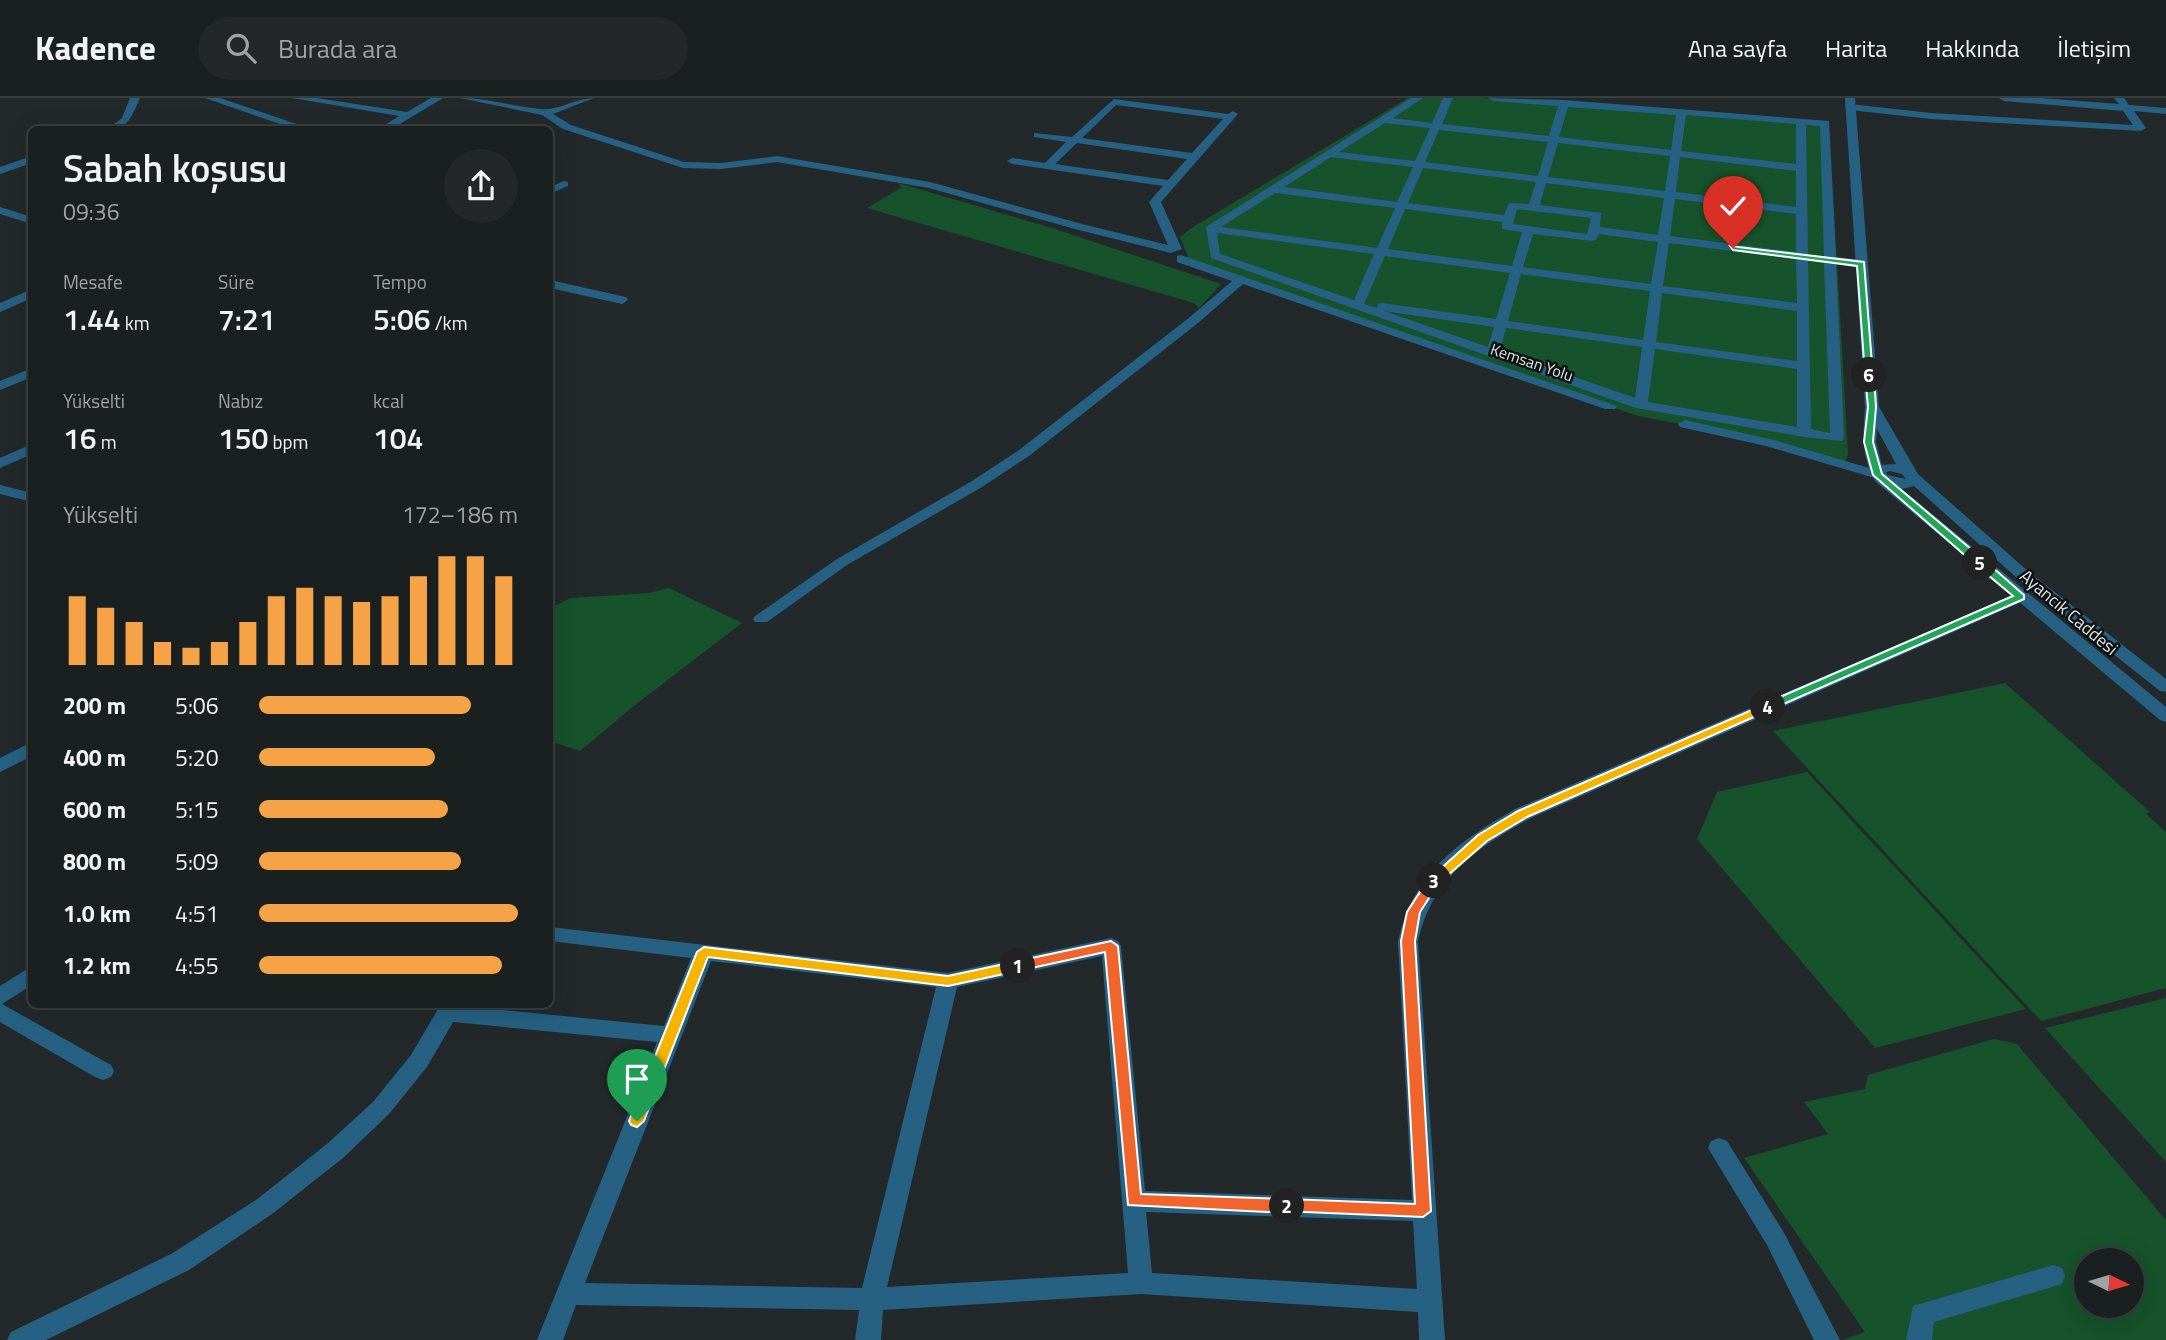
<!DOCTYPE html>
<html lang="tr">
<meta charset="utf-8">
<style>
:root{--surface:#1a1f20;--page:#232729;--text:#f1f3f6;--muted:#9fa2a5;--line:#383d3e;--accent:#f6a247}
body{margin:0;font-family:"Titillium Web",sans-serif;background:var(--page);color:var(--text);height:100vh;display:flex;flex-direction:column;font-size:26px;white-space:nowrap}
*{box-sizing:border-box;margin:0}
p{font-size:23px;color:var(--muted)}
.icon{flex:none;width:38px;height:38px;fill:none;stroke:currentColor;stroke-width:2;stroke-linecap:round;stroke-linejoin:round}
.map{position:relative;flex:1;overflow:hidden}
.side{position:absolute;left:28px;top:28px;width:525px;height:882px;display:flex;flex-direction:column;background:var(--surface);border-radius:10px;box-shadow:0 7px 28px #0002,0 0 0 2px var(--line)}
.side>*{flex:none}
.needle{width:46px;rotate:95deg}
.controls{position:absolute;left:2074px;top:1150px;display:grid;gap:14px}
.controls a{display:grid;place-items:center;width:70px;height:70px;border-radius:50%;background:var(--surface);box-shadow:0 7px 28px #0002,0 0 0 2px var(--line);font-size:35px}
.pin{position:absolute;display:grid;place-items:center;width:60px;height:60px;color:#fff;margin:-72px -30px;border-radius:50% 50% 50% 0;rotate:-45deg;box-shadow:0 0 7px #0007}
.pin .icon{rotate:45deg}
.km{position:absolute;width:35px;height:35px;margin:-18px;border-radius:50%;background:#222;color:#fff;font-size:19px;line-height:35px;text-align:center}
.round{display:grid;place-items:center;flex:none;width:74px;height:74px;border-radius:37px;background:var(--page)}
.overview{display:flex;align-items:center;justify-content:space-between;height:119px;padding:0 35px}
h1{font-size:38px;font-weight:600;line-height:52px}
.figures{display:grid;grid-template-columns:repeat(3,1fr);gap:10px;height:119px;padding:7px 35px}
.figures div{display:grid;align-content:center}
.figures b{font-size:30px;font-weight:600}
.figures small{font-size:19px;font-weight:400}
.figures p{font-size:19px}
.chart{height:196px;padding:14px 35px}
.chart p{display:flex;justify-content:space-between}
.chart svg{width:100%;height:126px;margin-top:7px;stroke:var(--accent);stroke-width:6}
ul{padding:0 35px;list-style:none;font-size:23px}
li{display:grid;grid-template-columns:112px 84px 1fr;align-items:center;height:52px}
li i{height:18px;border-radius:9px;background:var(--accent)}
header{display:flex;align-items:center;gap:42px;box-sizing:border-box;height:98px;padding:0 35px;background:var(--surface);border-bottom:2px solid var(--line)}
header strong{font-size:33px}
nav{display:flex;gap:38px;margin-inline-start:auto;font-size:24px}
.search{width:490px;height:63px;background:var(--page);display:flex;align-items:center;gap:18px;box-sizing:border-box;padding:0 24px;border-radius:38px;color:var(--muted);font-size:26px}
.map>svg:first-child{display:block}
.green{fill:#16522b;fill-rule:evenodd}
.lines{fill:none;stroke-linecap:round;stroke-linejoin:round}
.minor{fill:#266183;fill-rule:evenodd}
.tertiary{fill:#266183;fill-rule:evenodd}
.split-1{fill:#f5b400;stroke:#fff;stroke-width:2}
.split-2{fill:#f0652b;stroke:#fff;stroke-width:2}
.split-3{fill:#f0652b;stroke:#fff;stroke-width:2}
.split-4{fill:#f5b400;stroke:#fff;stroke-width:2}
.split-5{fill:#22a559;stroke:#fff;stroke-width:2}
.split-6{fill:#22a559;stroke:#fff;stroke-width:2}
.split-7{fill:#22a559;stroke:#fff;stroke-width:2}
.labels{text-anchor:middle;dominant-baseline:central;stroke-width:5;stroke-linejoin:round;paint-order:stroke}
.far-street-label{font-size:16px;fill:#dde1e2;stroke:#0e1111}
.street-label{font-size:18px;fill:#dde1e2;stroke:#0e1111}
</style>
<header>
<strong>Kadence</strong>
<div class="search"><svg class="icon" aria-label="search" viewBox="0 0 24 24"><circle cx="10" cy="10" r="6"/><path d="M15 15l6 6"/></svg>Burada ara</div>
<nav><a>Ana sayfa</a><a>Harita</a><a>Hakkında</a><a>İletişim</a></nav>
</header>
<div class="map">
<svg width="2166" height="1242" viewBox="0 0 2166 1242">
<rect width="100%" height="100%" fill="#23292a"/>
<!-- green -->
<path class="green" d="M1408,0H1481L1829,26L1848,356L1846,363L1830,367L1775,344L1638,318L1189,161L1180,139L1193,129Z
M898,85L1049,129L1221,186L1199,210L1194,205L867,110L901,90Z
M669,490L742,525L635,607L580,653L550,643V510L571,500L649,495Z
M2005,585L2150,714L2146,716L2166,734V890L2041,923L1773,633Z
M1807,674L2026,911L1875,950L1697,741L1717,694Z
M2166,900V1064L2045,930Z
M1994,941L2017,946L2166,1122V1242H1843L1865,1234L1744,1060L1828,1036L1804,1004L1865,991L1868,977ZM2086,1162H2132V1208H2086Z"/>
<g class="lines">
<!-- minor -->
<path class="minor" d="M130,0H140C132,18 128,32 107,32L122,20Z
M205,0H220L314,32H297Z
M292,0H317L407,14L431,0H443L390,32H377L399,18Z
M460,0C488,0 514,9 541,11C558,13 576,0 594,0L553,16L571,27L684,64L721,65L777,58L930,84L1082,126L1168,147L1149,104L1163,88L1012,66L1007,63L1012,60L1045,65L1066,44L1034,39V35L1072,39L1114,1L1228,16L1233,13L1238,16L1161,104L1182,151L1171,155L1075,131L929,90L777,64L721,71L683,70L563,31L542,17ZM1116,7L1223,21L1192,55L1082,40ZM1077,45L1187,61L1168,82L1055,66Z
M1411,0H1423L1393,20L1432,25L1443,0H1453L1442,26L1549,38L1558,8L1493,3L1488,0L1564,2L1829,23L1836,159L1861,162L1867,166L1861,170L1836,166L1844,340L1842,343L1804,339L1636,310L1211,160L1206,129ZM1568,9L1676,17L1671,52L1559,39ZM1686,17L1796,26V66L1681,53ZM1385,25L1430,30L1415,63L1339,54ZM1806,27L1820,28L1824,158L1808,156ZM1439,32L1548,44L1538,78L1425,64ZM1558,45L1670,58L1665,93L1548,79ZM1331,59L1413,69L1397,104L1284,89ZM1680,59L1796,73V109L1676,94ZM1423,70L1536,84L1529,106L1509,105L1504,117L1408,105ZM1546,85L1664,100L1658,137L1600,129L1601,115L1540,107ZM1275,95L1395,110L1377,150L1221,129ZM1675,101L1796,116V154L1670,138ZM1405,111L1502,124V131L1522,134L1512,168L1388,151ZM1517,111L1591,120L1587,136L1513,126ZM1217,135L1374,156L1354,202L1220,156ZM1533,136L1592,143L1596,142L1599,136L1658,144L1651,186L1523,169ZM1669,145L1796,161L1797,205L1663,188ZM1385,158L1510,175L1496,221L1382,205L1378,206L1377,210L1364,206ZM1808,163L1824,165L1830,335L1811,331ZM1521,176L1650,193L1643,242L1508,223ZM1662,195L1797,213V263L1656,244ZM1384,213L1494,229L1488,249ZM1506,230L1642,249L1635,300L1500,253ZM1655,251L1797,271V329L1648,304Z
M1999,0H2041L2119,6L2114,0H2124L2129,7L2166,10V16L2134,13L2146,30L2141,33L1931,21L1850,12L1845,9L1850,6L1931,15L2133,27L2123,13L2004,3Z
M32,58V65L0,76V69Z
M0,109L32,119V126L0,116Z
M1181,157L1617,308L1615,311H1605L1243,186L1198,225L1029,358L982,389L847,467L767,524H755L753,521L755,518L837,461L972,383L1019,352L1190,219L1232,183L1177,164V158Z
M550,182L626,199L628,202L622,206L550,190Z
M32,191V200L0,214V205Z
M32,270V279L0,292V283Z
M1685,322L1774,342L1883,374L1885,377L1878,381L1766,348L1680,329L1678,326Z
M0,387L32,395V404L0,396Z
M2020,494L2026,496L2028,499L2026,502L1529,721C1475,751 1432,780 1418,843L1445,1242H1419L1418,1214L1141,1196L883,1212L881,1242H855L859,1212L576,1207L563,1242H537L657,944L453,924L427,969L389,1016L343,1060L272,1116L189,1172L46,1242H7L11,1234L171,1156L256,1102L327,1046L373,1004L411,957L441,906L664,928L691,860L550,843V829L948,875L1111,840L1118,843L1121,848L1145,1093L1412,1102L1398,843C1413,775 1458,744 1515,711ZM1102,858L1128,1175L887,1189L957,889ZM711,863L936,889L862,1190L585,1185ZM1146,1114L1413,1123L1417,1191L1152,1175Z
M32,644V658L0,674V660Z
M32,868V887L2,906L111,967L114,973L111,979L103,982L95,979L0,924V888Z
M1719,1040L1727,1043L1783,1133L1840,1242H1814L1767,1147L1708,1050L1711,1043Z
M2053,1167L2062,1170L2065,1178L2062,1186L1934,1224L1932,1242H1906L1913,1208Z"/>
<!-- tertiary -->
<path class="tertiary" d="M1845,0H1855L1879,309L1918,376L2029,474L2166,581V594L2160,593L2017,480L1914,388L1902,391L2166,609V624L2160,622L1875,383C1861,359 1863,336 1865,309ZM1877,331L1896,366L1882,367L1876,344ZM1890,373L1902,376L1906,381L1887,377L1886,374Z
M564,83L568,84V88L550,96V89Z
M32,346V356L0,370V360Z"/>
</g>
<!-- split-1 -->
<path class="split-1" d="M704,849L948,878L1018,863L1024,868L1018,873L948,888L708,859L644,1023L637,1029L631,1027L629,1023L697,854Z"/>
<!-- split-2 -->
<path class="split-2" d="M1111,843L1118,848L1141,1096L1287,1101L1292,1103L1294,1108L1292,1113L1287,1115L1128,1107L1105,854L1018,873L1011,868L1018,863Z"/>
<!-- split-3 -->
<path class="split-3" d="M1434,779L1440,783L1420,814L1415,843L1431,1113L1423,1119L1281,1113L1279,1108L1281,1103L1287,1101L1415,1106L1401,843L1407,814L1429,780Z"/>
<!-- split-4 -->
<path class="split-4" d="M1768,605L1772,606V611L1527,719L1487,743L1438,786L1434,788L1427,783L1478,737L1518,713Z"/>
<!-- split-5 -->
<path class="split-5" d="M1976,462H1984L2024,497V501L1772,611H1764V606L2013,498L1976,467Z"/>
<!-- split-6 -->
<path class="split-6" d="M1869,275L1874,277L1876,309L1873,344L1882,376L1984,462V467H1976L1873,377L1864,344L1868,309L1865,277Z"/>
<!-- split-7 -->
<path class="split-7" d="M1730,148L1864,164L1873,279L1865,277L1857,168L1733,152Z"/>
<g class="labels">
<!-- far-street labels -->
<g class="far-street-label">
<text transform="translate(1532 264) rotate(19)">Kemsan Yolu</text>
</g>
<!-- street labels -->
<g class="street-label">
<text transform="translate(2069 514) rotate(40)">Ayancık Caddesi</text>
</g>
</g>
</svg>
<div class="controls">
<a><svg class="needle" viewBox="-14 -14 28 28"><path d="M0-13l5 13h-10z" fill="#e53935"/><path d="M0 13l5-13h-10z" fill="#9fa2a5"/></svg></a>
</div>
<div class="pin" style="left:637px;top:1023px;background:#1e9e55"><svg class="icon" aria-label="arrive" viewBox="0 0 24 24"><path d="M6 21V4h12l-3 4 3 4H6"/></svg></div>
<div class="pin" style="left:1733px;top:150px;background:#d93025"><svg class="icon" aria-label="check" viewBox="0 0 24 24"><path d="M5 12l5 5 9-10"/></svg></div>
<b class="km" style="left:1018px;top:868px">1</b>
<b class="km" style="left:1287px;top:1108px">2</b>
<b class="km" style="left:1434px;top:783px">3</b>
<b class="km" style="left:1768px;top:609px">4</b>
<b class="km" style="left:1980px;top:465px">5</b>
<b class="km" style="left:1869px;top:277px">6</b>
<section class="side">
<div class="overview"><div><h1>Sabah koşusu</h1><p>09:36</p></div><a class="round"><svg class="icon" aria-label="share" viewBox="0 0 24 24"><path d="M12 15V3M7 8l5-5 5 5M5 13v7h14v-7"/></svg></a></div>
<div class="figures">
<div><p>Mesafe</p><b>1.44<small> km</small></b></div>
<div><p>Süre</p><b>7:21</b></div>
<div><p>Tempo</p><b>5:06<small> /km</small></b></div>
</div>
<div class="figures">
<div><p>Yükselti</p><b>16<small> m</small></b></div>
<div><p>Nabız</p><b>150<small> bpm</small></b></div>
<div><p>kcal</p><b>104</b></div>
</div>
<div class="chart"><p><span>Yükselti</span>172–186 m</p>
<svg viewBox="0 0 160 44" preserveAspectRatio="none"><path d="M5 44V20M15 44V24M25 44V29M35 44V36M45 44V38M55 44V36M65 44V29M75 44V20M85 44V17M95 44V20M105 44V22M115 44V20M125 44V13M135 44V6M145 44V6M155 44V13"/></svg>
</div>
<ul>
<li><b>200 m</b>5:06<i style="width:82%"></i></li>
<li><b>400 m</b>5:20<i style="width:68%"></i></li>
<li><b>600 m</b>5:15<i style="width:73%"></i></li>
<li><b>800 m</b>5:09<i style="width:78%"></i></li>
<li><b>1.0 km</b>4:51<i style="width:100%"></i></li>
<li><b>1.2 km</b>4:55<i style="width:94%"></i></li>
</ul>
</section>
</div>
